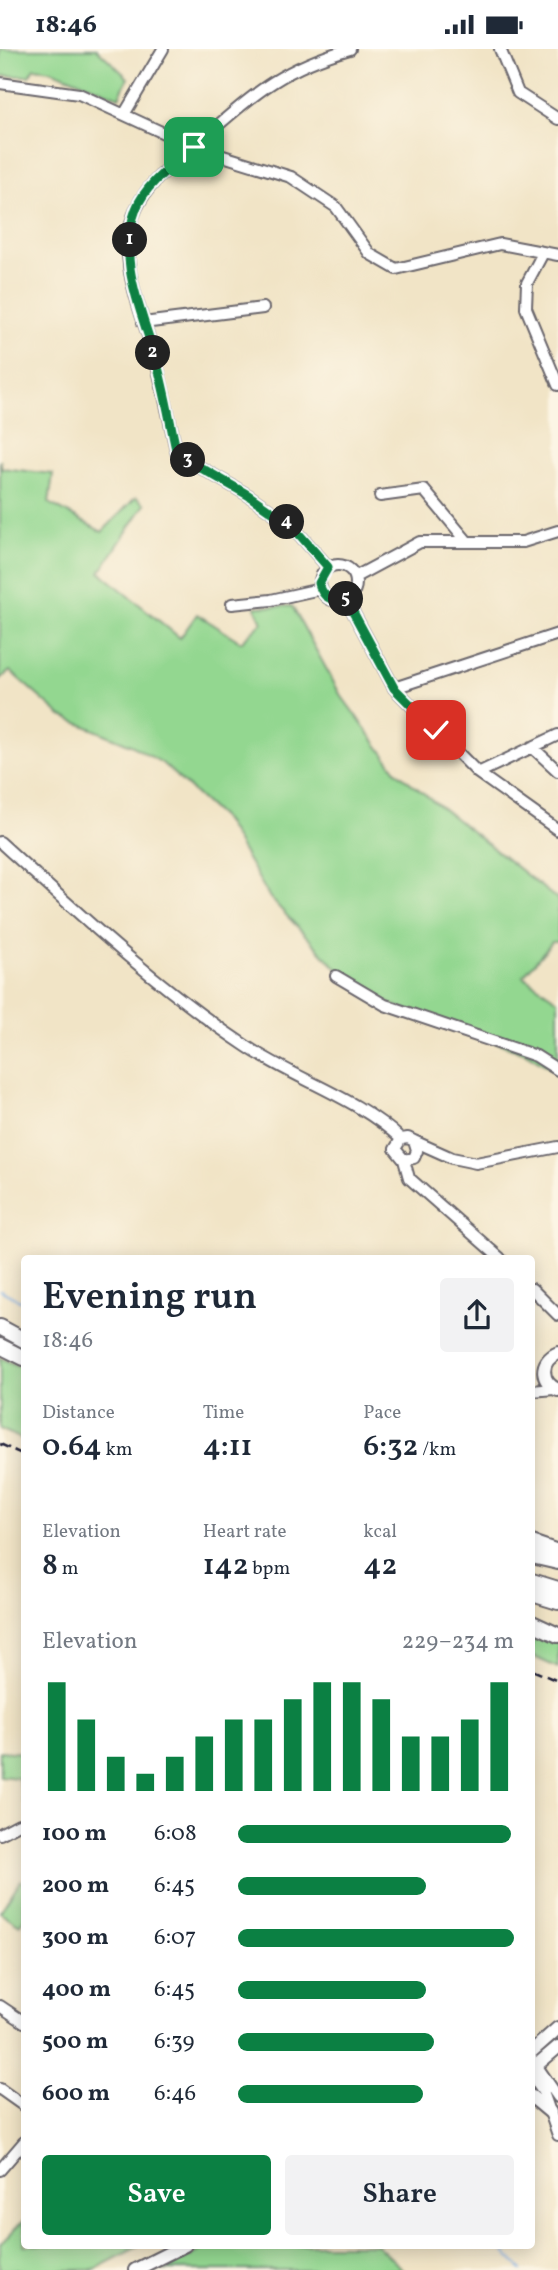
<!DOCTYPE html>
<meta charset="utf-8">
<style>
:root{--surface:#fff;--page:#f2f2f3;--text:#1f2937;--muted:#747a83;--accent:#0b8043}
body{margin:0;font-family:Vollkorn,serif;background:var(--page);color:var(--text);height:100vh;display:flex;flex-direction:column;font-size:26px;white-space:nowrap}
*{box-sizing:border-box;margin:0}
p{font-size:23px;color:var(--muted)}
.icon{flex:none;width:38px;height:38px;fill:none;stroke:currentColor;stroke-width:2;stroke-linecap:round;stroke-linejoin:round}
.map{position:relative;flex:1;overflow:hidden}
.drawer{position:absolute;left:21px;top:1206px;width:514px;height:994px;display:flex;flex-direction:column;background:var(--surface);border-radius:7px;box-shadow:0 4px 18px #0003}
.drawer>*{flex:none}
.pin{position:absolute;display:grid;place-items:center;width:60px;height:60px;color:#fff;margin:-30px;border-radius:14px;box-shadow:0 4px 10px #0006}
.km{position:absolute;width:35px;height:35px;margin:-18px;border-radius:50%;background:#222;color:#fff;font-size:19px;line-height:35px;text-align:center}
.round{display:grid;place-items:center;flex:none;width:74px;height:74px;border-radius:7px;background:var(--page)}
.head{display:flex;align-items:center;justify-content:space-between;height:119px;padding:0 21px}
h1{font-size:38px;font-weight:600;line-height:52px}
.figures{display:grid;grid-template-columns:repeat(3,1fr);gap:10px;height:119px;padding:7px 21px}
.figures div{display:grid;align-content:center}
.figures b{font-size:30px;font-weight:600}
.figures small{font-size:19px;font-weight:400}
.figures p{font-size:19px}
.chart{height:196px;padding:14px 21px}
.chart p{display:flex;justify-content:space-between}
.chart svg{width:100%;height:126px;margin-top:7px;stroke:var(--accent);stroke-width:6}
.button{display:flex;gap:14px;margin-top:auto;padding:14px 21px}
.button a{flex:1;height:80px;border-radius:7px;background:var(--accent);color:#fff;font-size:28px;font-weight:600;line-height:80px;text-align:center}
.button a+a{background:var(--page);color:var(--text)}
ul{padding:0 21px;list-style:none;font-size:23px}
li{display:grid;grid-template-columns:112px 84px 1fr;align-items:center;height:52px}
li i{height:18px;border-radius:9px;background:var(--accent)}
.status{display:flex;justify-content:space-between;align-items:center;height:49px;padding:0 35px;background:var(--surface);direction:ltr}
.status svg{height:19px;fill:currentColor}
.map>svg:first-child{display:block}
.green{fill:#93d790;stroke:#5a7c66;stroke-width:2}
.lines{fill:none;stroke-linecap:round;stroke-linejoin:round}
.stream{stroke:#76aae3;stroke-width:2.5}
.minor-casing{stroke:#6a666c;stroke-width:14}
.major-casing{stroke:#6a666c;stroke-width:16}
.highway-casing{stroke:#6a666c;stroke-width:18}
.minor{stroke:#fff;stroke-width:10}
.major{stroke:#fff;stroke-width:12}
.highway{stroke:#fff;stroke-width:14}
.rail{stroke:#22223b;stroke-width:2.5;stroke-dasharray:10 5;stroke-linecap:butt}
.route-casing{stroke:#fff;stroke-width:14}
.route{stroke:#0b8043;stroke-width:9}
</style>
<div class="status"><b>18:46</b><svg viewBox="0 0 49 12"><path d="M0 12V9h3v3zM5 12V6h3v6zM10 12V3h3v9zM15 12V0h3v12zM26 1h20v11H26zM47 4h2v5h-2z"/></svg></div>
<div class="map">
<svg width="558" height="2221" viewBox="0 0 558 2221">
<rect width="100%" height="100%" fill="#fcf5e5"/>
<filter id="ink" filterUnits="userSpaceOnUse"><feTurbulence type="fractalNoise" baseFrequency=".0143" numOctaves="2"/><feDisplacementMap in="SourceGraphic" scale="14" xChannelSelector="R" yChannelSelector="G"/><feConvolveMatrix kernelMatrix="1 2 1 2 8 2 1 2 1" color-interpolation-filters="sRGB"/></filter>
<filter id="wash" filterUnits="userSpaceOnUse"><feTurbulence type="fractalNoise" baseFrequency=".00686" numOctaves="4" result="noise"/><feDisplacementMap in="SourceGraphic" scale="28" xChannelSelector="R" yChannelSelector="G"/><feGaussianBlur stdDeviation="1.57" result="paint"/><feColorMatrix in="noise" values="0 0 0 0 0 0 0 0 0 0 0 0 0 0 0 0 0 1.4 0 .05"/><feComposite in="paint" operator="in"/></filter>
<g filter="url(#wash)">
<rect width="100%" height="100%" fill="#f1e4c6"/>
<!-- green -->
<path class="green" d="M0,0H97L128,29L119,48L51,21L34,19L29,27H0Z
M0,411L2,419L53,425L49,454L102,483L136,448L145,455L100,523L180,589L197,565L241,593L262,573L255,558L292,557L340,645L397,723L558,851V893H552L523,927L558,951V1024L526,1004L385,953L345,928L270,849L224,771L162,714L131,696L61,667L10,622L0,630Z
M0,1309L24,1319V1391L0,1380Z
M532,1580L558,1593V1619L532,1607Z
M0,1702L24,1704V1754L18,1729L0,1727Z
M21,1831L24,1833V1868L20,1876L0,1863Z
M24,2171V2196H141L93,2221H0V2195Z
M211,2196H377L404,2221H166Z"/>
<g class="lines">
<!-- stream -->
<path class="stream" d="M0,1241L24,1254
M498,2196L522,2221"/>
</g>
</g>
<g filter="url(#ink)">
<g class="lines">
<defs>
<path id="minor" d="M500,0L518,44L558,70
M0,34L79,45L194,98L291,128L336,158L370,205L396,220L500,195L558,206
M125,64L163,0
M543,204L527,234L526,259L558,336
M143,274L263,259
M380,447L424,441L466,491
M320 534a18 18 0 1 1 36 0a18 18 0 1 1-36 0Z
M328,518L291,476L248,446L177,405C170,374 164,343 156,312C143,264 113,208 137,158C151,128 183,108 207,86C256,42 286,18 350,0
M355,528L420,493H523L558,482
M346,550L394,639L478,724L558,781
M232,555L271,551L320,540
M394,639L558,585
M532,698L558,722
M478,724L558,686
M0,793C79,865 157,938 246,997C296,1031 357,1048 401,1090
M336,927L385,956L536,1007L558,1021
M414,1092L452,1109L476,1114L558,1098
M404,1111L414,1109L417,1102L414,1092L408,1089L401,1090L395,1100L404,1111L409,1129L500,1209
M532,1240L558,1266
M532,1342L554,1340
M0,1785L19,1775
M0,1957L24,1973
M532,2010L558,2048
M532,2027L543,2043L558,2086
M0,2040L24,2057
M0,2121L24,2093"/>
<path id="major" d="M558,1304C539,1312 540,1333 558,1341
M532,2002L558,1979
M532,2020L558,1998
M532,2048L550,2063
M135,2221L185,2196"/>
<path id="highway" d="M0,1278L24,1291
M0,1297L24,1309
M532,1494L558,1503
M532,1507L558,1513
M532,1532L558,1540
M532,1545L558,1553
M532,1574L558,1586"/>
</defs>
<!-- minor casing -->
<use href="#minor" class="minor-casing"/>
<!-- major casing -->
<use href="#major" class="major-casing"/>
<!-- highway casing -->
<use href="#highway" class="highway-casing"/>
<!-- minor -->
<use href="#minor" class="minor"/>
<!-- major -->
<use href="#major" class="major"/>
<!-- highway -->
<use href="#highway" class="highway"/>
<!-- rail -->
<path class="rail" d="M0,1395L24,1406
M532,1621L558,1632"/>
</g>
</g>
<g class="lines" filter="url(#ink)">
<defs>
<path id="route" d="M194,98C173,116 146,134 136,160C116,212 142,262 156,311C165,342 170,374 177,405L248,446L291,476L328,518L319,534C322,548 332,554 346,550L394,639L436,681"/>
</defs>
<!-- route casing -->
<use href="#route" class="route-casing"/>
<!-- route -->
<use href="#route" class="route"/>
</g>
</svg>
<div class="pin" style="left:194px;top:98px;background:#1e9e55"><svg class="icon" aria-label="arrive" viewBox="0 0 24 24"><path d="M6 21V4h12l-3 4 3 4H6"/></svg></div>
<div class="pin" style="left:436px;top:681px;background:#d93025"><svg class="icon" aria-label="check" viewBox="0 0 24 24"><path d="M5 12l5 5 9-10"/></svg></div>
<b class="km" style="left:130px;top:191px">1</b>
<b class="km" style="left:153px;top:304px">2</b>
<b class="km" style="left:188px;top:411px">3</b>
<b class="km" style="left:287px;top:473px">4</b>
<b class="km" style="left:346px;top:550px">5</b>
<section class="drawer">
<div class="head"><div><h1>Evening run</h1><p>18:46</p></div><a class="round"><svg class="icon" aria-label="share" viewBox="0 0 24 24"><path d="M12 15V3M7 8l5-5 5 5M5 13v7h14v-7"/></svg></a></div>
<div class="figures">
<div><p>Distance</p><b>0.64<small> km</small></b></div>
<div><p>Time</p><b>4:11</b></div>
<div><p>Pace</p><b>6:32<small> /km</small></b></div>
</div>
<div class="figures">
<div><p>Elevation</p><b>8<small> m</small></b></div>
<div><p>Heart rate</p><b>142<small> bpm</small></b></div>
<div><p>kcal</p><b>42</b></div>
</div>
<div class="chart"><p><span>Elevation</span>229–234 m</p>
<svg viewBox="0 0 160 44" preserveAspectRatio="none"><path d="M5 44V6M15 44V19M25 44V32M35 44V38M45 44V32M55 44V25M65 44V19M75 44V19M85 44V12M95 44V6M105 44V6M115 44V12M125 44V25M135 44V25M145 44V19M155 44V6"/></svg>
</div>
<ul>
<li><b>100 m</b>6:08<i style="width:99%"></i></li>
<li><b>200 m</b>6:45<i style="width:68%"></i></li>
<li><b>300 m</b>6:07<i style="width:100%"></i></li>
<li><b>400 m</b>6:45<i style="width:68%"></i></li>
<li><b>500 m</b>6:39<i style="width:71%"></i></li>
<li><b>600 m</b>6:46<i style="width:67%"></i></li>
</ul>
<div class="button"><a>Save</a><a>Share</a></div>
</section>
</div>
